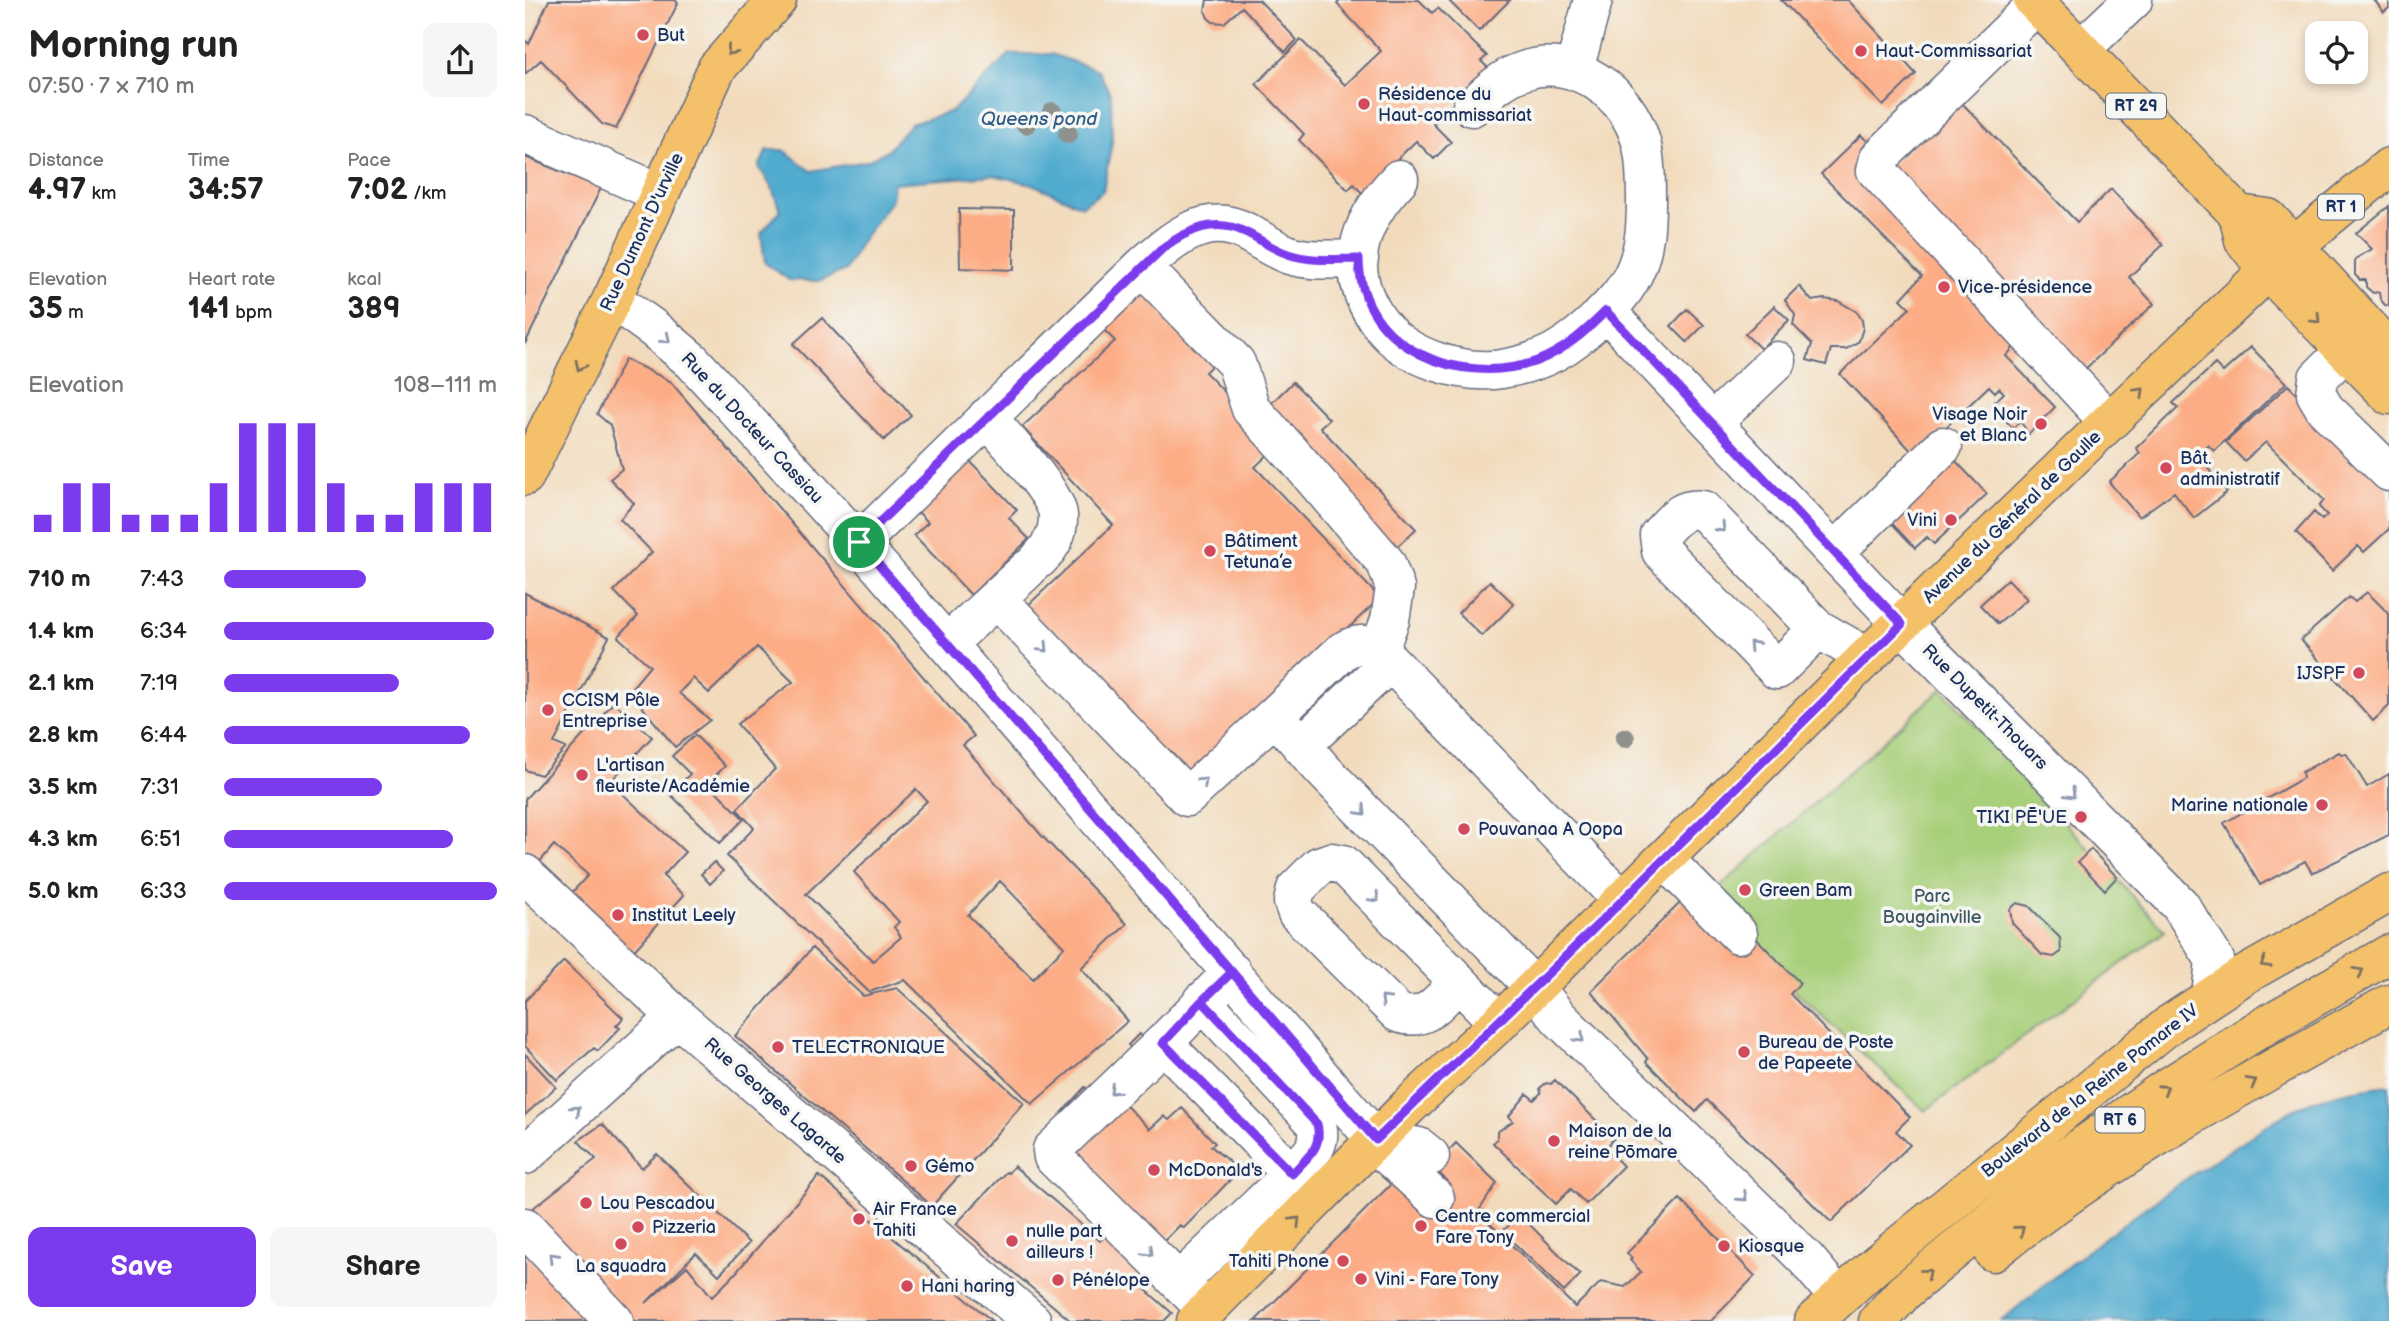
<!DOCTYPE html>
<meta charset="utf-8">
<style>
:root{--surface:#fff;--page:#f6f6f6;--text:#222;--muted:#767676;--accent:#7c3aed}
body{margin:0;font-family:"Balsamiq Sans",sans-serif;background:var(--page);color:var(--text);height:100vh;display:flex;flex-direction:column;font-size:26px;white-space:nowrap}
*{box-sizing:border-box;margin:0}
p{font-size:23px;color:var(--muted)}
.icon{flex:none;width:38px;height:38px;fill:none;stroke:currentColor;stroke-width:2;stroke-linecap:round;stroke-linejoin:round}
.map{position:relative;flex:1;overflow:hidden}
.panel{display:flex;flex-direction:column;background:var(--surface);width:525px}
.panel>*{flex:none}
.controls{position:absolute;left:1780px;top:21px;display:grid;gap:14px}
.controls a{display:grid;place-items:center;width:63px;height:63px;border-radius:14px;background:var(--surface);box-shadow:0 4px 10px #0003;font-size:35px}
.pin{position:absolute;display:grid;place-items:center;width:60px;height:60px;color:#fff;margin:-30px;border:4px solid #fff;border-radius:50%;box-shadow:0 2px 7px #0007}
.round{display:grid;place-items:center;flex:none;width:74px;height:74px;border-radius:14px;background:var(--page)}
.headline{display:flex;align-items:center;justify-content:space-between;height:119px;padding:0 28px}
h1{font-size:38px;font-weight:700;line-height:52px}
.metrics{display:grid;grid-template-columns:repeat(3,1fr);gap:10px;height:119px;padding:7px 28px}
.metrics div{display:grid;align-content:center}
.metrics b{font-size:30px;font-weight:700}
.metrics small{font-size:19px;font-weight:400}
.metrics p{font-size:19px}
.chart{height:196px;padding:14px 28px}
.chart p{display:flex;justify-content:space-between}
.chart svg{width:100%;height:126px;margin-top:7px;stroke:var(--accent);stroke-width:6}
.button{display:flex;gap:14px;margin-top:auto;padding:14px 28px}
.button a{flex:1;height:80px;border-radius:14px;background:var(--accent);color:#fff;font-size:28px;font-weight:700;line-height:80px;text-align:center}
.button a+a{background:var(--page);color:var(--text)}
ul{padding:0 28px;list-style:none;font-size:23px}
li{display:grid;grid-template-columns:112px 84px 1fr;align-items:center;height:52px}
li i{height:18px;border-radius:9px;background:var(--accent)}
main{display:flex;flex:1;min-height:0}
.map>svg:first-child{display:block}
.green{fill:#a8cf7a;stroke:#627f6c;stroke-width:2}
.water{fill:#51abcf;stroke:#366d96;stroke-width:2}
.building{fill:#fdad86;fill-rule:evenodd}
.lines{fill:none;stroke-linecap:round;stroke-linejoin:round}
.minor-casing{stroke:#666b7f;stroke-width:41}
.major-casing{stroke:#666b7f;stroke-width:41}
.minor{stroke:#fff;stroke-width:38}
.major{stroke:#f4c16a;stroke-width:38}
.tree{fill:#8f928c}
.oneway{stroke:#7d7163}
.oneway2{stroke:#8d97ae}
.route-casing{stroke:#fff;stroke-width:14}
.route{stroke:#7c3aed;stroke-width:9}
.poi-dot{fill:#d1495b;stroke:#f6f6f2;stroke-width:2.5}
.labels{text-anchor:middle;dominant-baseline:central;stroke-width:7;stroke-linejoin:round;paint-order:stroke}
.shield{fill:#f6f6f2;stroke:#5d6b8a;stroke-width:2}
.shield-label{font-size:16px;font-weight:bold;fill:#1b2f5e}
.poi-label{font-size:18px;fill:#1b2f5e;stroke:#f6f6f2;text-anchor:start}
.street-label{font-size:18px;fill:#1b2f5e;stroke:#f6f6f2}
.park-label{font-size:18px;fill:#3e5765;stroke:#f6f6f2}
.water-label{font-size:19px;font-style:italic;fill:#2e5a86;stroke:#f6f6f2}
</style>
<main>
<section class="panel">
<div class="headline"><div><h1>Morning run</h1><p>07:50 · 7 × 710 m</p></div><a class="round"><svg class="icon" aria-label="share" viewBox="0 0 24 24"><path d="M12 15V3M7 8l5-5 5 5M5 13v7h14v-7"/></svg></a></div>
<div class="metrics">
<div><p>Distance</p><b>4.97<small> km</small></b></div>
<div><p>Time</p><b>34:57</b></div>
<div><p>Pace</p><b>7:02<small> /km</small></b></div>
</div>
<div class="metrics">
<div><p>Elevation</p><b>35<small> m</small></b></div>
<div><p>Heart rate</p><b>141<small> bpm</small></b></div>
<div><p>kcal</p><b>389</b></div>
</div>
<div class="chart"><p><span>Elevation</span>108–111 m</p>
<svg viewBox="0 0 160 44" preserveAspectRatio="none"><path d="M5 44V38M15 44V27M25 44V27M35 44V38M45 44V38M55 44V38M65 44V27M75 44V6M85 44V6M95 44V6M105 44V27M115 44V38M125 44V38M135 44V27M145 44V27M155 44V27"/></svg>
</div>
<ul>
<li><b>710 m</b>7:43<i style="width:52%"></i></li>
<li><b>1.4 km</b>6:34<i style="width:99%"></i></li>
<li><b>2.1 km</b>7:19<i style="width:64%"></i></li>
<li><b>2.8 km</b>6:44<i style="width:90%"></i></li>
<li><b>3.5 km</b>7:31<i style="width:58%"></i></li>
<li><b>4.3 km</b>6:51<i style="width:84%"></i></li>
<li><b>5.0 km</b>6:33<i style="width:100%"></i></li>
</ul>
<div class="button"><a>Save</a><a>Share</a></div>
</section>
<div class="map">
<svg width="1864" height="1321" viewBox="0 0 1864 1321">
<rect width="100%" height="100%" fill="#f6f6f2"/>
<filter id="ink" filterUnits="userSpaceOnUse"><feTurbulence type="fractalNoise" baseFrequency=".0143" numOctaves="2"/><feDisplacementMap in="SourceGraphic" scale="14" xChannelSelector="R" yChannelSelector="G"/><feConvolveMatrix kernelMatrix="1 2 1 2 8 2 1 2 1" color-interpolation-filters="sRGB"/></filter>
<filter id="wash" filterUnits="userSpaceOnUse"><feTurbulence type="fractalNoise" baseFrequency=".00686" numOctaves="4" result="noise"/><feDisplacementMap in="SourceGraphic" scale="28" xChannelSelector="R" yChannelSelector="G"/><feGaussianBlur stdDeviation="1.57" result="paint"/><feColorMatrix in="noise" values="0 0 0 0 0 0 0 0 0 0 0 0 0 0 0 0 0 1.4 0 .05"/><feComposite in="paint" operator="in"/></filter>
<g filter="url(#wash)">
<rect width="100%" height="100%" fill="#f2dbbc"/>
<!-- green -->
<path class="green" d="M1417,689L1640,931L1400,1111L1176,904Z"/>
<!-- water -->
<path class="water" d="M485,54H526L573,70L586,95L587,142L578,191L557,206L507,184L468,175L369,183L367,199L334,245L321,270L294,281L264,280L240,263L236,233L255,211L247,188L234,167L242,150H259L286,171L342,161L363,150L385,124L427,111Z
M1864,1085V1321H1476C1549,1259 1626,1200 1708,1148C1730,1134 1752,1117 1776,1106C1804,1094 1833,1089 1864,1085Z"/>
<g id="blocks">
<!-- building -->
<path class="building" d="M24,0H150L153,3L91,129L77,124L16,60L0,74V40L4,44Z
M682,0H734L772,40L760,52L717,7L699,23L688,22L683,18L680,11Z
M816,0H894L907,13L913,8L962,56L956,61L964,69L908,124L926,142L909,159L891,141L837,193L829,184L823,190L774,140L779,134L731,84L776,40L820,85L856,51L812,4Z
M923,0H985L954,31Z
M1256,0H1323L1391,74L1358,106Z
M1849,0H1864V8L1859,12Z
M1434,100L1552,222L1586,189L1638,245L1604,277L1629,304L1557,372L1362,170Z
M1336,135L1346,145L1498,337L1481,356L1530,407L1504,434L1495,421L1488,428L1466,405L1479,393L1474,388L1470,392L1464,386L1391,456L1315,374L1385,308L1376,299L1397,276L1296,174Z
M0,157L76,188L0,344Z
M1864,206V306L1860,305L1855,299L1854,292L1848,293L1841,287V280H1835L1830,275V259L1847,249L1831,233Z
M434,209L489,210V270L435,268Z
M621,285L693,359L680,372L752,446L730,467L855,598L661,782L498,610L588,525L497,427L590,341L577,328Z
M1274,286L1287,301L1299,299L1313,301L1332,312L1337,320L1338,328L1334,341L1321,349H1306L1301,365L1282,360L1287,344L1268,325L1270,315L1260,300Z
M1249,306L1264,320L1236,349L1220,334Z
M1162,309L1179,325L1162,342L1146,326Z
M297,318L386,415L359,440L268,344Z
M1726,347L1761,383L1689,451L1683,445L1672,454L1702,492L1669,518L1649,492L1614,517L1584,482L1615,453L1611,448L1653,408L1648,403L1690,364L1698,372Z
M100,359L145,381L449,736L438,745L517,836L602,924L556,968L603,1021L507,1104L380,980L344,992L202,856L229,828L212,809L250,769L212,724L268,682L232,647L184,693L168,678L154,693L185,720L150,747L104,691L125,666L93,637L113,616L89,591L127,552L95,519L109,503L85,479L97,469L85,425L72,414ZM391,789L402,801L329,872L374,922L369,927L376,937L348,961L281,894ZM475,881L539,947L508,979L443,915Z
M768,382L804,419L795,427L891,529L861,557L736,413Z
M1763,385L1864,488V529L1839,552L1833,546L1807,571L1771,532L1789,512L1797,520L1802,515L1794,507L1799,500L1741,442L1719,461L1701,442Z
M440,456L492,510L484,518L504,539L446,595L389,535L403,522L387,506Z
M1426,456L1462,494L1409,544L1402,537L1390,548L1362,518Z
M1483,579L1502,599L1473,624L1455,605Z
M965,581L989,604L957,636L933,613Z
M1842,592L1864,614V706L1848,721L1776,640L1824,597L1830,602Z
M0,593L84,637L29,743L41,748L16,775L0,770Z
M89,702L127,737L85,782L160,852L138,876L159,895L105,955L42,898L63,875L29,845L7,871L0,864V799Z
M170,735L200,766L183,783L219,819L195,843L145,794L165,774L147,756Z
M1814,752L1816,754L1821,753L1842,787L1864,774V835L1787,873L1780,861L1735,885L1699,823L1778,778L1777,772Z
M1566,849L1592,877L1580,890L1553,862Z
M189,862L198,871L185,884L176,874Z
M1164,894L1224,931L1275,983L1265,994L1385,1117L1371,1131L1385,1145L1306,1222L1182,1100L1171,1112L1121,1062L1123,1059L1066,991Z
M1492,903L1504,906L1535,938L1536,952L1529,957L1517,955L1487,923L1485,909Z
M287,948L338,996L372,988L499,1103L407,1206L210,1036Z
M39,961L98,1018L91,1026L95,1028L73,1051L69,1048L32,1080L0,1046V1001Z
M614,1034L632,1051L621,1062L603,1045Z
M0,1054L31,1087L0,1115Z
M1030,1080L1089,1138L1081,1148L1098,1166L1061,1204L1046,1189L1031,1204L968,1143L972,1139V1132L988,1121L984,1116L1002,1094L1009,1100L1016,1093L1015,1088L1021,1083L1026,1084Z
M560,1087L573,1100L597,1102L625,1129L639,1116L644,1120L657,1108L690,1143L686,1146L710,1167L703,1174L707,1178L659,1228L655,1225L632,1248L537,1156L558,1135L536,1113Z
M77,1124L117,1168L132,1154L224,1243L194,1275L171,1253L121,1303L162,1266L187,1297L208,1276L294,1176L467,1321H107L3,1212L71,1159L53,1141Z
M931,1143L972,1183L953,1212L1050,1307L1076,1282L1100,1287L1116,1272L1105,1260L1107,1258L1102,1253L1155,1199L1230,1276L1186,1321H730L895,1155L923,1182L908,1167Z
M489,1166L575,1241L588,1229L627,1268L613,1283L647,1313L639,1321H546L431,1224L481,1172L483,1173Z
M996,1216L1055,1275L1039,1292L977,1231Z
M0,1253L64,1321H0Z"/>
</g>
</g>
<g filter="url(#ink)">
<use href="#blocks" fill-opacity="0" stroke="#666b7f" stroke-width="2"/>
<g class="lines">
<defs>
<path id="minor" d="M1512,4L1354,158L1351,170L1584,422
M1556,49L1608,0
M1049,70L1068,0
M0,134L135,193
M874,179C831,224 816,273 857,326C882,358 938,375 977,369C1019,362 1044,347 1074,318C1089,303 1103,288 1111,268C1120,246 1121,223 1121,200C1121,181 1121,160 1116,142C1103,93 1049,53 998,71C977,78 963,92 947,107
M617,267L711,363L726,409L771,458L861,563L870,588L865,620L854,650L1097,900
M87,299L129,329L167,361L334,543L851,1140L894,1147L905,1156
M1081,311L1377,624L1655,905L1690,960L1686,996
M1821,350L1793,378L1791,394L1800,409L1864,472
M462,417C478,436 531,493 533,515C534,532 526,547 514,559
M1187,423L1252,361
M334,543L617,267C646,241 680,210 721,232C736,240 748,249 764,255C786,262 811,259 834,259
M1310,552L1418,446
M472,599L662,797L750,715L797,769L1009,987L1034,1018L1239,1217L1282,1260L1313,1297
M1293,629L1252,670L1136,551L1134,535C1149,519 1156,507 1178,510L1293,629L1342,657
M423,643L503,569
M750,715L818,651C832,643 839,643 854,650
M776,746L865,662
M1140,860L1213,934
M0,874L152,1017L507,1321
M933,982C914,1001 902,1023 873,1013L772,913L768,902L771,889L794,866L806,862L818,864L974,1023
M677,1001L792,1124C798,1148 782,1157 767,1174
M638,1043L767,1174L654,1282
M848,1142L910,1198
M0,1155L152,1017
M0,1227L89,1321
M682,1310L528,1157L527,1150L638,1043L707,972"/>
<path id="major" d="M1508,0L1713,214L1719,240L1743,271L1864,395
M1713,214L1743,218L1864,349
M0,476L88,297L192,68L252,0
M1468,1252C1589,1154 1728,1079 1864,1004
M671,1321L884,1106L974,1023L1342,657L1584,422L1768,247L1864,167
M1289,1321L1349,1266L1645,1024L1718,976L1864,893
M1353,1321L1379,1292L1538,1160L1638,1090L1731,1031L1864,954"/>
</defs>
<!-- minor casing -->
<use href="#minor" class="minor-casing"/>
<!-- major casing -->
<use href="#major" class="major-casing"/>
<!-- minor -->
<use href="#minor" class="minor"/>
<!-- major -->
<use href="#major" class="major"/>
</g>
<!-- trees -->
<g class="tree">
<circle cx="527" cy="112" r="10"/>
<circle cx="501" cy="124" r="10"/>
<circle cx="543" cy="134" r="10"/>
<circle cx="1100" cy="738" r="10"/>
</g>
<!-- one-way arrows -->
<defs><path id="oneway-chevron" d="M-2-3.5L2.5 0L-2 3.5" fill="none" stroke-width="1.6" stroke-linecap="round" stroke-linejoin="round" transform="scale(1.75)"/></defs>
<g class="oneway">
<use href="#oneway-chevron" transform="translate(206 51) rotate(130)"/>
<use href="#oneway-chevron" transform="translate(1791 319) rotate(46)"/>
<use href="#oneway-chevron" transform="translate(55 366) rotate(116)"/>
<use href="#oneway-chevron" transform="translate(1615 392) rotate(-44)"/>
<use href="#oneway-chevron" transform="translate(1740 963) rotate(150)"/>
<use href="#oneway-chevron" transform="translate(1834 972) rotate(-30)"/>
<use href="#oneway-chevron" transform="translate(1727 1082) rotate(-29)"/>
<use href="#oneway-chevron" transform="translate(1639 1089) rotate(-33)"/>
<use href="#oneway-chevron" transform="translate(771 1221) rotate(-45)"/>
<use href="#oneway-chevron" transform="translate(1495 1230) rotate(-39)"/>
<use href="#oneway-chevron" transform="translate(1402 1273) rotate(-40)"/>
</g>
<g class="oneway2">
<use href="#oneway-chevron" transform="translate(141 339) rotate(40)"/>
<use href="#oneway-chevron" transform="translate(1196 528) rotate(46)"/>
<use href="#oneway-chevron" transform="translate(1228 645) rotate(-134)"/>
<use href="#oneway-chevron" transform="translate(519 648) rotate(46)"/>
<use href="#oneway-chevron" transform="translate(678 782) rotate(-43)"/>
<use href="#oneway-chevron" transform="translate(1546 794) rotate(46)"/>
<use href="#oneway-chevron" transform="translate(837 811) rotate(46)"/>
<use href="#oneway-chevron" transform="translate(850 898) rotate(46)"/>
<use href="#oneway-chevron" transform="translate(860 1000) rotate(-135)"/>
<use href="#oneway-chevron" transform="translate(1055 1038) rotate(45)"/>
<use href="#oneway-chevron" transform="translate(589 1090) rotate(137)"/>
<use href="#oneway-chevron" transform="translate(51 1110) rotate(-42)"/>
<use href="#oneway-chevron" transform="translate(1218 1197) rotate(43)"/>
<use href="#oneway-chevron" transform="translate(624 1252) rotate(45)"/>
<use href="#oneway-chevron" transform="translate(28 1257) rotate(-134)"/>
</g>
</g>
<g class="lines" filter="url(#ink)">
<defs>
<path id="route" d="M334,542L707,972L677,1001L792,1124C798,1148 782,1157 767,1174L638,1043L674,1004L677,1001L707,972L851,1140L1042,955L1377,624L1081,311C1060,332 1040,350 1012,361C936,388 835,349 834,259C811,259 786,262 763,254C747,249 735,239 720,232C690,217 663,230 639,247L334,542"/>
</defs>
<!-- route casing -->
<use href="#route" class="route-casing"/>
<!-- route -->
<use href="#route" class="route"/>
</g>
<!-- markers -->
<g class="poi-dot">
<circle cx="118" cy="35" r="7"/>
<circle cx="1336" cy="51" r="7"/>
<circle cx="839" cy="104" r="7"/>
<circle cx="1419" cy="287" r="7"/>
<circle cx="1516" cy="424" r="7"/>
<circle cx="1641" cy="468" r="7"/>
<circle cx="1426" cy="520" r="7"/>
<circle cx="685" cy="551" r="7"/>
<circle cx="1834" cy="673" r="7"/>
<circle cx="23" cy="710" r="7"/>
<circle cx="57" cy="775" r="7"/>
<circle cx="1797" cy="805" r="7"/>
<circle cx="1556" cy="817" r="7"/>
<circle cx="939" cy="829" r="7"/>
<circle cx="1220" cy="890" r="7"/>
<circle cx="93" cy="915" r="7"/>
<circle cx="253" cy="1047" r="7"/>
<circle cx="1219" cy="1052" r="7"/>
<circle cx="1029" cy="1141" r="7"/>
<circle cx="386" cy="1166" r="7"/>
<circle cx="629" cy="1170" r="7"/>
<circle cx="61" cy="1203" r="7"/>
<circle cx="334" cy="1219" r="7"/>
<circle cx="896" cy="1226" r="7"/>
<circle cx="113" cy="1227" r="7"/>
<circle cx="487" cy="1241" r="7"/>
<circle cx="96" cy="1244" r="7"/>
<circle cx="1199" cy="1246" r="7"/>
<circle cx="818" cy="1261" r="7"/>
<circle cx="836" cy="1279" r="7"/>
<circle cx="533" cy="1280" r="7"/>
<circle cx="382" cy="1286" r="7"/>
</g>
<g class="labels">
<!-- shield labels -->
<g class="shield">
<rect x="1581" y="93.5" width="60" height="25" rx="5"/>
<rect x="1793" y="194.5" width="46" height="25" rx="5"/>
<rect x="1570.5" y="1107.5" width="49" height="25" rx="5"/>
</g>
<g class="shield-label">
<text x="1611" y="106">RT 29</text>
<text x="1816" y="207">RT 1</text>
<text x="1595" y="1120">RT 6</text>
</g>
<!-- poi labels -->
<g class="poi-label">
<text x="132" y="35">But</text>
<text x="1350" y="51">Haut-Commissariat</text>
<text x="853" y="94">Résidence du<tspan x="853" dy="21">Haut-commissariat</tspan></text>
<text x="1433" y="287">Vice-présidence</text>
<text x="1502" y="414" text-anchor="end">Visage Noir<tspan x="1502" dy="21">et Blanc</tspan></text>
<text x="1655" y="458">Bât.<tspan x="1655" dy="21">administratif</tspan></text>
<text x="1412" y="520" text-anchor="end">Vini</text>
<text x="699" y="541">Bâtiment<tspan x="699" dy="21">Tetuna’e</tspan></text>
<text x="1820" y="673" text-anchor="end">IJSPF</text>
<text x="37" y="700">CCISM Pôle<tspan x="37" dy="21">Entreprise</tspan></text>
<text x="71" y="765">L'artisan<tspan x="71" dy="21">fleuriste/Académie</tspan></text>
<text x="1783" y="805" text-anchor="end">Marine nationale</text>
<text x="1542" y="817" text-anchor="end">TIKI PĒ'UE</text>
<text x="953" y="829">Pouvanaa A Oopa</text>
<text x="1234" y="890">Green Bam</text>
<text x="107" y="915">Institut Leely</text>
<text x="1233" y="1042">Bureau de Poste<tspan x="1233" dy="21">de Papeete</tspan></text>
<text x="267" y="1047">TELECTRONIQUE</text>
<text x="1043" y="1131">Maison de la<tspan x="1043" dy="21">reine Pōmare</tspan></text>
<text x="400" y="1166">Gémo</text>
<text x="643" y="1170">McDonald's</text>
<text x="75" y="1203">Lou Pescadou</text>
<text x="348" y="1209">Air France<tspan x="348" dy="21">Tahiti</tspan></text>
<text x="910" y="1216">Centre commercial<tspan x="910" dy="21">Fare Tony</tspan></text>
<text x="127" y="1227">Pizzeria</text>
<text x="501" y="1231">nulle part<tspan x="501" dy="21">ailleurs !</tspan></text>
<text x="1213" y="1246">Kiosque</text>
<text x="804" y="1261" text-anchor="end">Tahiti Phone</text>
<text x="96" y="1266" text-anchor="middle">La squadra</text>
<text x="850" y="1279">Vini - Fare Tony</text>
<text x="547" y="1280">Pénélope</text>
<text x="396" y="1286">Hani haring</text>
</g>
<!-- street labels -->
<g class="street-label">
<text transform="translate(117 232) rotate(-65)">Rue Dumont D'urville</text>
<text transform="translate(227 428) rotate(47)">Rue du Docteur Cassiau</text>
<text transform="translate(1487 517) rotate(-44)">Avenue du Général de Gaulle</text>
<text transform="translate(1460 707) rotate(45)">Rue Dupetit-Thouars</text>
<text transform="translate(1565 1091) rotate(-38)">Boulevard de la Reine Pomare IV</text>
<text transform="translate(250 1101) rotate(41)">Rue Georges Lagarde</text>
</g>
<!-- park labels -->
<g class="park-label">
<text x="1407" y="896">Parc<tspan x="1407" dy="21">Bougainville</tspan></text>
</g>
<!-- water labels -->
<g class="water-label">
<text x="514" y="119">Queens pond</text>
</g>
</g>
</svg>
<div class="controls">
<a><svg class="icon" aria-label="locate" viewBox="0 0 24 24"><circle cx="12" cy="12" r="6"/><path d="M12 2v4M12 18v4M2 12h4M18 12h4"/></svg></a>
</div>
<div class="pin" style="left:334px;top:542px;background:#1e9e55"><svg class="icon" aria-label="arrive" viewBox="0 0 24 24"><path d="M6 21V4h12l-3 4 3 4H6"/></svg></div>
</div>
</main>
